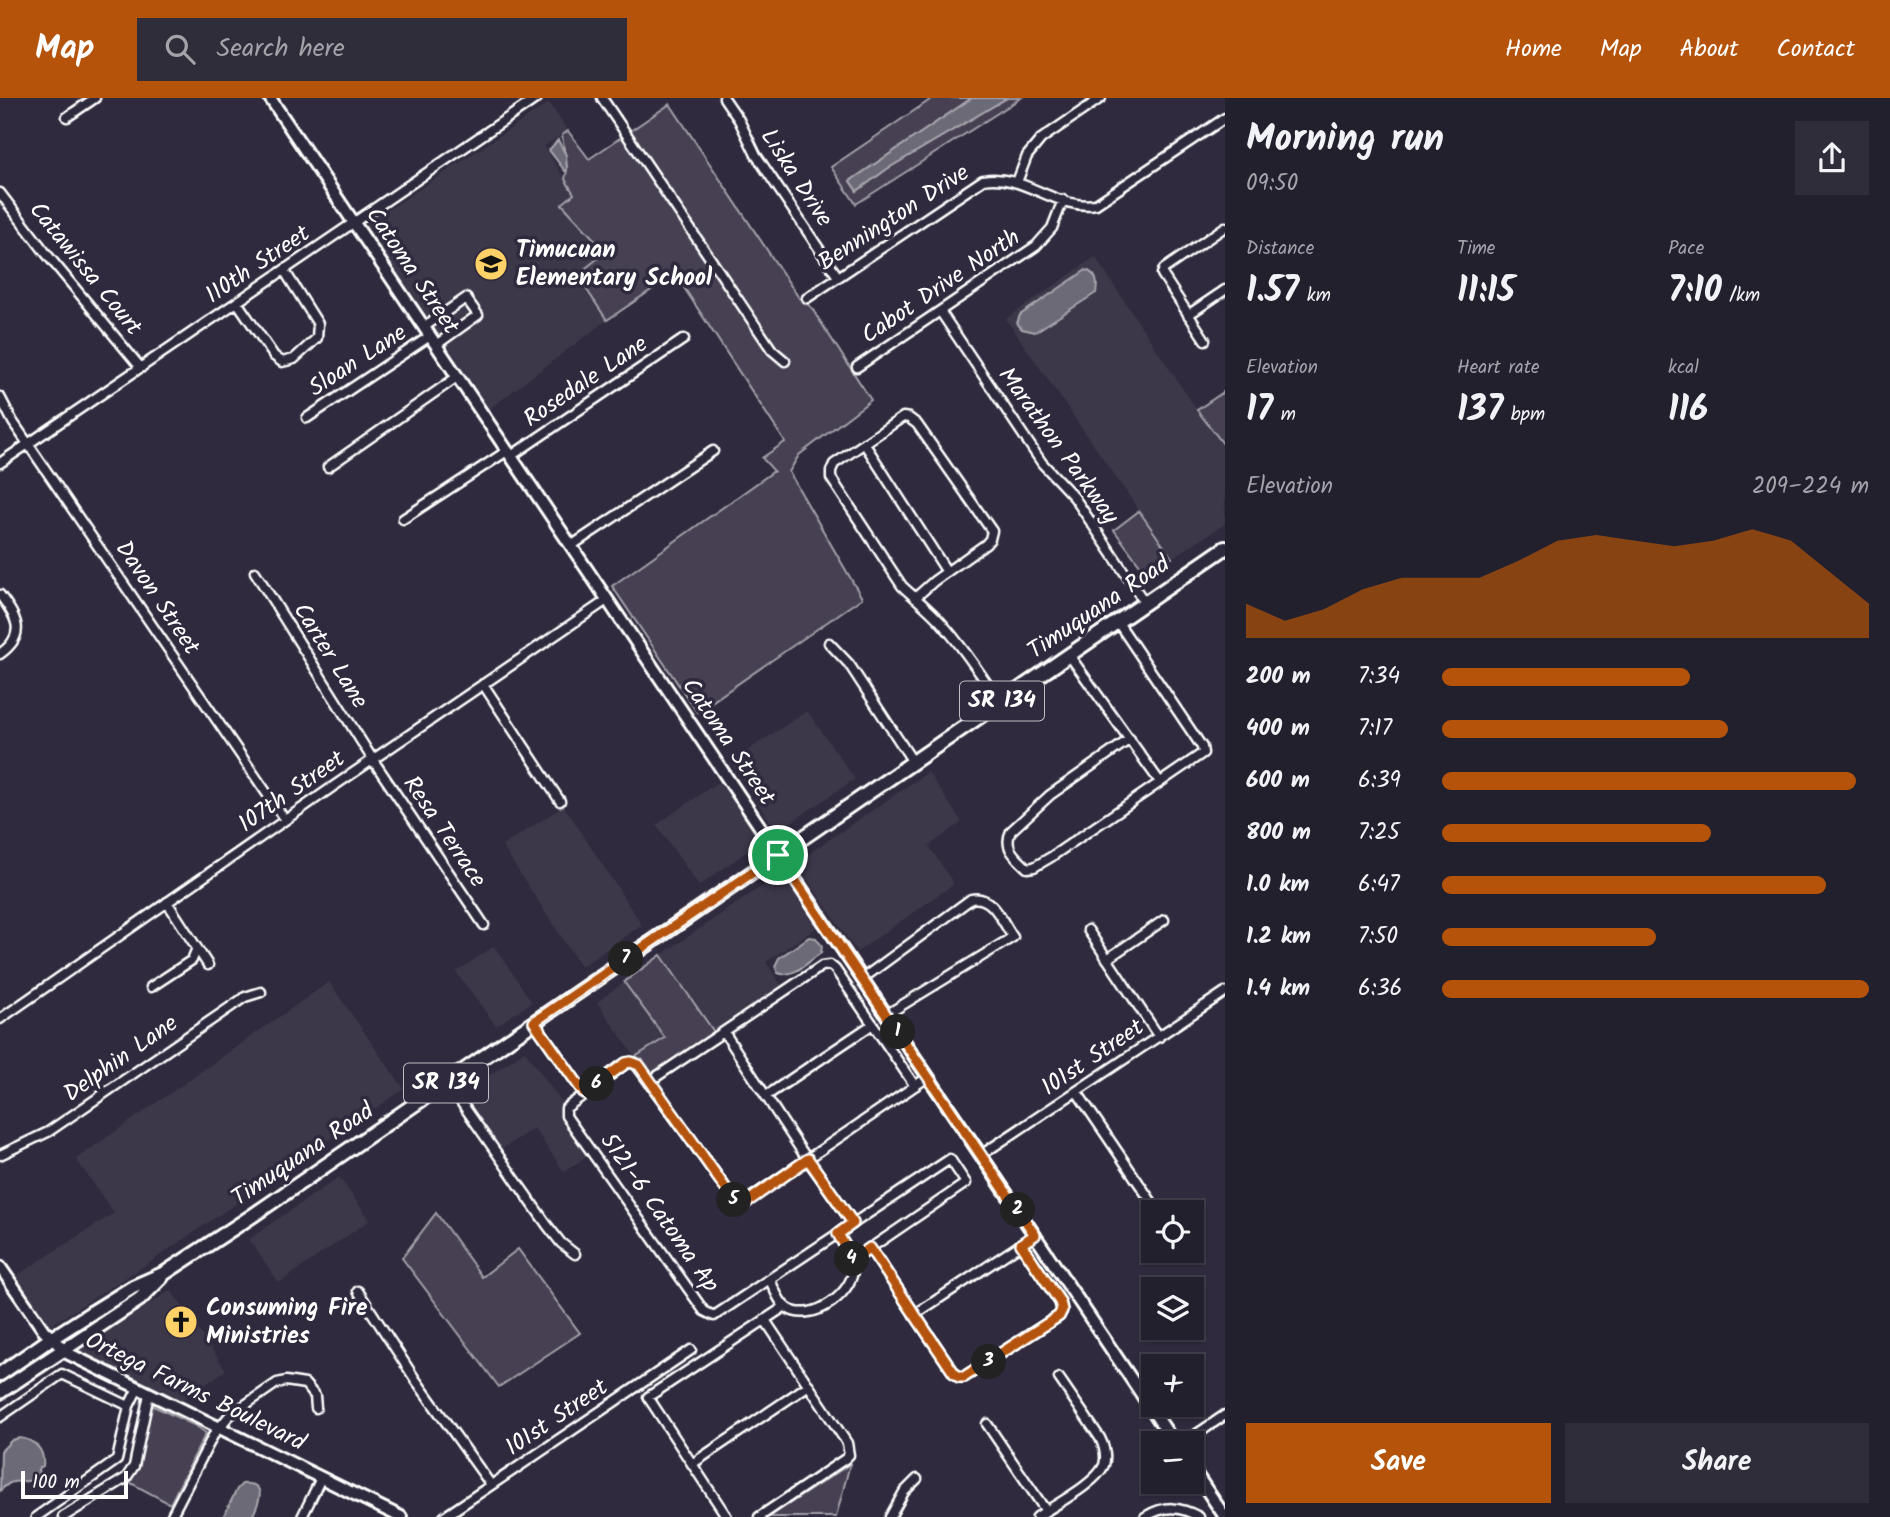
<!DOCTYPE html>
<meta charset="utf-8">
<style>
:root{--surface:#23202e;--page:#2f2d3a;--text:#f1f3f6;--muted:#a3a3aa;--line:#403e4a;--accent:#b45309}
body{margin:0;font-family:Kalam,sans-serif;background:var(--page);color:var(--text);height:100vh;display:flex;flex-direction:column;font-size:26px;white-space:nowrap}
*{box-sizing:border-box;margin:0}
p{font-size:23px;color:var(--muted)}
.icon{flex:none;width:38px;height:38px;fill:none;stroke:currentColor;stroke-width:2;stroke-linecap:round;stroke-linejoin:round}
.map{position:relative;flex:1;overflow:hidden}
.panel{display:flex;flex-direction:column;background:var(--surface);width:665px}
.panel>*{flex:none}
.fabs{position:absolute;left:1141px;top:1102px;display:grid;gap:14px}
.fabs a{display:grid;place-items:center;width:63px;height:63px;border-radius:0px;background:var(--surface);box-shadow:0 2px 5px #0004,0 0 0 2px var(--line);font-size:35px}
.scale{position:absolute;left:21px;bottom:18px;width:107px;box-sizing:border-box;padding-left:7px;border:4px solid #fff;border-top:0;font-size:19px;line-height:24px;white-space:nowrap;color:#fff;-webkit-text-stroke:5px #2f2a3d;paint-order:stroke}
.pin{position:absolute;display:grid;place-items:center;width:60px;height:60px;color:#fff;margin:-30px;border:4px solid #fff;border-radius:50%;box-shadow:0 2px 7px #0007}
.km{position:absolute;width:35px;height:35px;margin:-18px;border-radius:50%;background:#222;color:#fff;font-size:19px;line-height:35px;text-align:center}
.round{display:grid;place-items:center;flex:none;width:74px;height:74px;border-radius:0px;background:var(--page)}
.head{display:flex;align-items:center;justify-content:space-between;height:119px;padding:0 21px}
h1{font-size:38px;font-weight:700;line-height:52px}
.stats{display:grid;grid-template-columns:repeat(3,1fr);gap:10px;height:119px;padding:7px 21px}
.stats div{display:grid;align-content:center}
.stats b{font-size:35px;font-weight:700}
.stats small{font-size:19px;font-weight:400}
.stats p{font-size:19px}
.chart{height:196px;padding:14px 21px}
.chart p{display:flex;justify-content:space-between}
.chart svg{width:100%;height:126px;margin-top:7px;fill:var(--accent);opacity:.7}
.action{display:flex;gap:14px;margin-top:auto;padding:14px 21px}
.action a{flex:1;height:80px;border-radius:0px;background:var(--accent);color:#fff;font-size:28px;font-weight:700;line-height:80px;text-align:center}
.action a+a{background:var(--page);color:var(--text)}
ul{padding:0 21px;list-style:none;font-size:23px}
li{display:grid;grid-template-columns:112px 84px 1fr;align-items:center;height:52px}
li i{height:18px;border-radius:9px;background:var(--accent)}
header{display:flex;align-items:center;gap:42px;box-sizing:border-box;height:98px;padding:0 35px;background:var(--accent);color:#fff}
header strong{font-size:33px}
nav{display:flex;gap:38px;margin-inline-start:auto;font-size:24px}
.search{width:490px;height:63px;background:var(--page);display:flex;align-items:center;gap:18px;box-sizing:border-box;padding:0 24px;border-radius:0px;color:var(--muted);font-size:26px}
main{display:flex;flex:1;min-height:0}
.map>svg:first-child{display:block}
.built{fill:#3c3749}
.green{fill:#464152;stroke:#a2a0a8;stroke-width:2}
.water{fill:#6d6a77;stroke:#a7a6ad;stroke-width:2}
.lines{fill:none;stroke-linecap:round;stroke-linejoin:round}
.minor-casing{stroke:#fff;stroke-width:13}
.tertiary-casing{stroke:#fff;stroke-width:16}
.secondary-casing{stroke:#fff;stroke-width:18}
.primary-casing{stroke:#fff;stroke-width:18}
.minor{stroke:#2f2a3d;stroke-width:8}
.tertiary{stroke:#2f2a3d;stroke-width:10}
.secondary{stroke:#2f2a3d;stroke-width:12}
.primary{stroke:#2f2a3d;stroke-width:12}
.route-casing{stroke:#fff;stroke-width:14}
.route{stroke:#b45309;stroke-width:9}
.labels{text-anchor:middle;dominant-baseline:central;stroke-width:7;stroke-linejoin:round;paint-order:stroke}
.shield{fill:#2f2a3d;stroke:#c1bfc5;stroke-width:2}
.shield-label{font-size:23px;font-weight:bold;fill:#fff}
.street-label{font-size:24px;fill:#fff;stroke:#2f2a3d}
.poi-label{font-size:24px;font-weight:bold;fill:#fff;stroke:#2f2a3d;text-anchor:start}
</style>
<header>
<strong>Map</strong>
<div class="search"><svg class="icon" aria-label="search" viewBox="0 0 24 24"><circle cx="10" cy="10" r="6"/><path d="M15 15l6 6"/></svg>Search here</div>
<nav><a>Home</a><a>Map</a><a>About</a><a>Contact</a></nav>
</header>
<main>
<div class="map">
<svg width="1225" height="1419" viewBox="0 0 1225 1419">
<rect width="100%" height="100%" fill="#2f2a3d"/>
<filter id="ink" filterUnits="userSpaceOnUse"><feTurbulence type="fractalNoise" baseFrequency=".0143" numOctaves="2"/><feDisplacementMap in="SourceGraphic" scale="14" xChannelSelector="R" yChannelSelector="G"/><feConvolveMatrix kernelMatrix="1 2 1 2 8 2 1 2 1" color-interpolation-filters="sRGB"/></filter>
<g filter="url(#ink)">
<!-- built -->
<path class="built" d="M549,5L568,33L544,48L574,96L562,106L606,155L577,177L607,222L489,311L364,128Z
M1095,159L1197,312L1225,347V426L1172,460L1006,221Z
M807,613L855,681L777,734L730,664Z
M928,674L962,724L929,748L954,786L857,854L804,776L798,763Z
M721,682L760,744L699,788L656,727Z
M564,708L642,827L581,869L502,748Z
M781,775L786,778L822,826L766,864L781,887L714,934L661,857Z
M494,848L532,904L496,928L456,874Z
M329,884L404,991L149,1165L51,1227L46,1224L13,1180L114,1115L76,1061Z
M624,884L665,940L635,959L597,904Z
M525,953L563,1006L560,1015L589,1057L564,1074L534,1030L499,1053L460,997Z
M339,1079L370,1122L279,1185L249,1141Z
M171,1192L226,1272L178,1305L85,1257L80,1251Z"/>
<!-- green -->
<path class="green" d="M933,0H972L850,83L857,93L887,71L1007,0H1021L856,106L831,69Z
M670,6L799,200L811,209L871,302L799,357L789,374L862,500L697,614L612,488L774,373L762,360L785,344L675,176L607,222L577,177L606,154L562,106L574,96L565,81L567,72L562,37L568,33L589,61Z
M1225,293V347H1224L1197,312Z
M1139,413L1172,460L1143,471L1114,432Z
M661,857L714,934L651,976L635,959L665,940L624,884Z
M436,1115L482,1179L518,1151L580,1235L499,1289L402,1160Z
M149,1306L196,1328L206,1335L170,1406L127,1383L138,1368Z
M850,1366L836,1419H769Z"/>
<!-- water -->
<path class="water" d="M972,0H1007L887,71L857,93L850,83Z
M558,42L566,57L567,72L565,73L549,52Z
M1086,172C1097,176 1098,184 1096,195L1035,234L1022,231L1017,225L1020,217Z
M809,839L816,840L822,848L821,855C809,863 793,881 778,875L775,868L779,860Z
M20,1340C35,1342 45,1352 43,1368L38,1371L39,1377C29,1387 21,1381 10,1385C6,1387 3,1390 0,1393L1,1353L12,1342Z
M242,1386C269,1384 259,1405 252,1419H223L237,1391Z"/>
<g class="lines">
<defs>
<path id="minor" d="M602,0L772,252L785,263
M724,0L739,22L756,57L838,179
M67,19L95,0
M1017,84L1027,58L1041,41L1101,0
M0,95L45,154L141,270
M807,200L983,82C1023,74 1056,113 1096,106L1225,20
M237,204L274,258L282,264L294,261L317,240L318,226L284,172
M940,213L1042,365L1074,399L1145,505
M1188,217L1225,192
M424,229L466,200L478,217L436,247
M1205,242L1162,176L1164,171L1225,129
M857,269L1036,148L1052,130L1063,102
M0,299L13,324L285,722
M307,320L430,238
M864,345L947,474
M511,358L684,241
M0,365L537,0
M328,369L457,279
M403,421L507,353
M571,448L713,353
M255,474L373,662L484,827
M0,497C16,519 28,536 0,556
M915,500L934,483L986,446L990,441L992,433L917,326L909,320L903,319L834,366L831,373V380L902,488C917,502 933,514 945,529C966,553 982,579 1000,604
M1117,523L1202,649L1203,655L1051,759L1034,769L1027,770C1015,758 1003,750 1011,733L1050,697L1130,641
M829,545L849,566L913,664
M1069,557L1160,684
M483,586L560,703
M167,804L208,867
M1088,832L1159,939
M1107,861L1164,822
M862,881L971,801C993,796 1002,824 1013,839L886,917
M151,889L192,862L197,850
M0,921L331,690L607,502
M534,924L584,995
M724,934L801,1052L853,1125
M650,983L822,868L830,867L835,871L915,988
M447,984L547,1127L561,1145L575,1156
M1077,994L1159,1115
M766,998L873,926
M0,1057L48,1034L245,899L261,894
M981,1057L1225,894
M870,1150L954,1275L959,1279H964L1059,1218L1062,1212L1060,1204L1021,1146
M853,1162L966,1085L950,1061L714,1218L704,1213L566,1018V1010L626,965H635L733,1100L743,1105L928,979
M770,1182C774,1190 779,1205 787,1210C812,1227 858,1193 853,1165C852,1156 842,1144 838,1136
M358,1193L415,1281L491,1387
M914,1217L1035,1137
M0,1319L62,1276L129,1308L138,1290
M987,1326L1046,1413
M1182,1346L1225,1317
M692,1366L809,1287
M36,1419L117,1362L129,1308
M63,1419L126,1380L134,1368L149,1296
M171,1419L214,1336L229,1318L277,1285L286,1283L305,1286L315,1298L316,1310
M302,1419L321,1380
M444,1419L691,1252
M727,1419L648,1299L784,1209
M759,1419L845,1361L849,1357L847,1345L765,1222
M890,1419L904,1394L917,1381
M1037,1419C1054,1407 1096,1386 1104,1367C1107,1357 1104,1348 1100,1340L1059,1280
M1145,1419C1164,1407 1180,1408 1199,1419"/>
<path id="tertiary" d="M270,0L1175,1346
M0,1169L44,1233L69,1256L401,1419
M1192,1370L1225,1419"/>
<path id="secondary" d="M52,1240L91,1215"/>
<path id="primary" d="M91,1215L133,1189L165,1175L252,1118L1225,450
M0,1276L52,1240
M0,1294L140,1201L162,1179"/>
</defs>
<!-- minor casing -->
<use href="#minor" class="minor-casing"/>
<!-- tertiary casing -->
<use href="#tertiary" class="tertiary-casing"/>
<!-- secondary casing -->
<use href="#secondary" class="secondary-casing"/>
<!-- primary casing -->
<use href="#primary" class="primary-casing"/>
<!-- minor -->
<use href="#minor" class="minor"/>
<!-- tertiary -->
<use href="#tertiary" class="tertiary"/>
<!-- secondary -->
<use href="#secondary" class="secondary"/>
<!-- primary -->
<use href="#primary" class="primary"/>
</g>
</g>
<g class="lines" filter="url(#ink)">
<defs>
<path id="route" d="M778,757L1035,1137L1021,1146L1060,1204L1062,1212L1059,1218L964,1279H959L954,1275L870,1150L853,1162L838,1136L853,1125L808,1061L747,1104H738L733,1101L639,967L631,964L626,965L584,995L534,924Z"/>
</defs>
<!-- route casing -->
<use href="#route" class="route-casing"/>
<!-- route -->
<use href="#route" class="route"/>
</g>
<!-- icons -->
<defs>
<symbol id="school-disc" viewBox="-11 -11 22 22"><circle r="9.5" fill="#ffd166" stroke="#2f2a3d"/><path d="M0-5L7-2L0 1L-7-2ZM-4 1L0 2.5L4 1V4Q0 6-4 4Z" fill="#111"/></symbol>
<symbol id="church-disc" viewBox="-11 -11 22 22"><circle r="9.5" fill="#ffd166" stroke="#2f2a3d"/><path d="M-1.2-6h2.4v3.5h3.3v2.4h-3.3V6h-2.4V-.1h-3.3v-2.4h3.3Z" fill="#111"/></symbol>
</defs>
<g fill-rule="evenodd">
<use href="#school-disc" x="472" y="147" width="38" height="38"/>
<use href="#church-disc" x="162" y="1205" width="38" height="38"/>
</g>
<g class="labels">
<!-- shield labels -->
<g class="shield">
<rect x="960" y="583.5" width="84" height="39" rx="5"/>
<rect x="404" y="965.5" width="84" height="39" rx="5"/>
</g>
<g class="shield-label">
<text x="1002" y="603">SR 134</text>
<text x="446" y="985">SR 134</text>
</g>
<!-- street labels -->
<g class="street-label">
<text transform="translate(796 80) rotate(57)">Liska Drive</text>
<text transform="translate(894 120) rotate(-33)">Bennington Drive</text>
<text transform="translate(258 167) rotate(-34)">110th Street</text>
<text transform="translate(85 171) rotate(51)">Catawissa Court</text>
<text transform="translate(412 173) rotate(56)">Catoma Street</text>
<text transform="translate(941 189) rotate(-34)">Cabot Drive North</text>
<text transform="translate(358 263) rotate(-33)">Sloan Lane</text>
<text transform="translate(586 284) rotate(-34)">Rosedale Lane</text>
<text transform="translate(1058 348) rotate(54)">Marathon Parkway</text>
<text transform="translate(157 500) rotate(56)">Davon Street</text>
<text transform="translate(1099 510) rotate(-34)">Timuquana Road</text>
<text transform="translate(330 558) rotate(58)">Carter Lane</text>
<text transform="translate(728 644) rotate(56)">Catoma Street</text>
<text transform="translate(292 694) rotate(-35)">107th Street</text>
<text transform="translate(444 734) rotate(56)">Resa Terrace</text>
<text transform="translate(1093 960) rotate(-34)">101st Street</text>
<text transform="translate(121 961) rotate(-35)">Delphin Lane</text>
<text transform="translate(303 1057) rotate(-34)">Timuquana Road</text>
<text transform="translate(659 1115) rotate(55)">5121-6 Catoma Ap</text>
<text transform="translate(195 1294) rotate(26)">Ortega Farms Boulevard</text>
<text transform="translate(557 1320) rotate(-34)">101st Street</text>
</g>
<!-- poi labels -->
<g class="poi-label">
<text x="516" y="152">Timucuan<tspan x="516" dy="28">Elementary School</tspan></text>
<text x="206" y="1210">Consuming Fire<tspan x="206" dy="28">Ministries</tspan></text>
</g>
</g>
</svg>
<div class="fabs">
<a><svg class="icon" aria-label="locate" viewBox="0 0 24 24"><circle cx="12" cy="12" r="6"/><path d="M12 2v4M12 18v4M2 12h4M18 12h4"/></svg></a>
<a><svg class="icon" aria-label="layers" viewBox="0 0 24 24"><path d="M12 4l9 5-9 5-9-5zM3 14l9 5 9-5"/></svg></a>
<a>+</a>
<a>−</a>
</div>
<div class="scale">100 m</div>
<div class="pin" style="left:778px;top:757px;background:#1e9e55"><svg class="icon" aria-label="arrive" viewBox="0 0 24 24"><path d="M6 21V4h12l-3 4 3 4H6"/></svg></div>
<b class="km" style="left:898px;top:934px">1</b>
<b class="km" style="left:1018px;top:1112px">2</b>
<b class="km" style="left:989px;top:1264px">3</b>
<b class="km" style="left:852px;top:1161px">4</b>
<b class="km" style="left:734px;top:1102px">5</b>
<b class="km" style="left:597px;top:986px">6</b>
<b class="km" style="left:626px;top:861px">7</b>
</div>
<section class="panel">
<div class="head"><div><h1>Morning run</h1><p>09:50</p></div><a class="round"><svg class="icon" aria-label="share" viewBox="0 0 24 24"><path d="M12 15V3M7 8l5-5 5 5M5 13v7h14v-7"/></svg></a></div>
<div class="stats">
<div><p>Distance</p><b>1.57<small> km</small></b></div>
<div><p>Time</p><b>11:15</b></div>
<div><p>Pace</p><b>7:10<small> /km</small></b></div>
</div>
<div class="stats">
<div><p>Elevation</p><b>17<small> m</small></b></div>
<div><p>Heart rate</p><b>137<small> bpm</small></b></div>
<div><p>kcal</p><b>116</b></div>
</div>
<div class="chart"><p><span>Elevation</span>209–224 m</p>
<svg viewBox="0 0 160 44" preserveAspectRatio="none"><path d="M0 44V32L10 38L20 34L30 27L40 23L50 23L60 23L70 17L80 10L90 8L100 10L110 12L120 10L130 6L140 10L150 21L160 32V44z"/></svg>
</div>
<ul>
<li><b>200 m</b>7:34<i style="width:58%"></i></li>
<li><b>400 m</b>7:17<i style="width:67%"></i></li>
<li><b>600 m</b>6:39<i style="width:97%"></i></li>
<li><b>800 m</b>7:25<i style="width:63%"></i></li>
<li><b>1.0 km</b>6:47<i style="width:90%"></i></li>
<li><b>1.2 km</b>7:50<i style="width:50%"></i></li>
<li><b>1.4 km</b>6:36<i style="width:100%"></i></li>
</ul>
<div class="action"><a>Save</a><a>Share</a></div>
</section>
</main>
